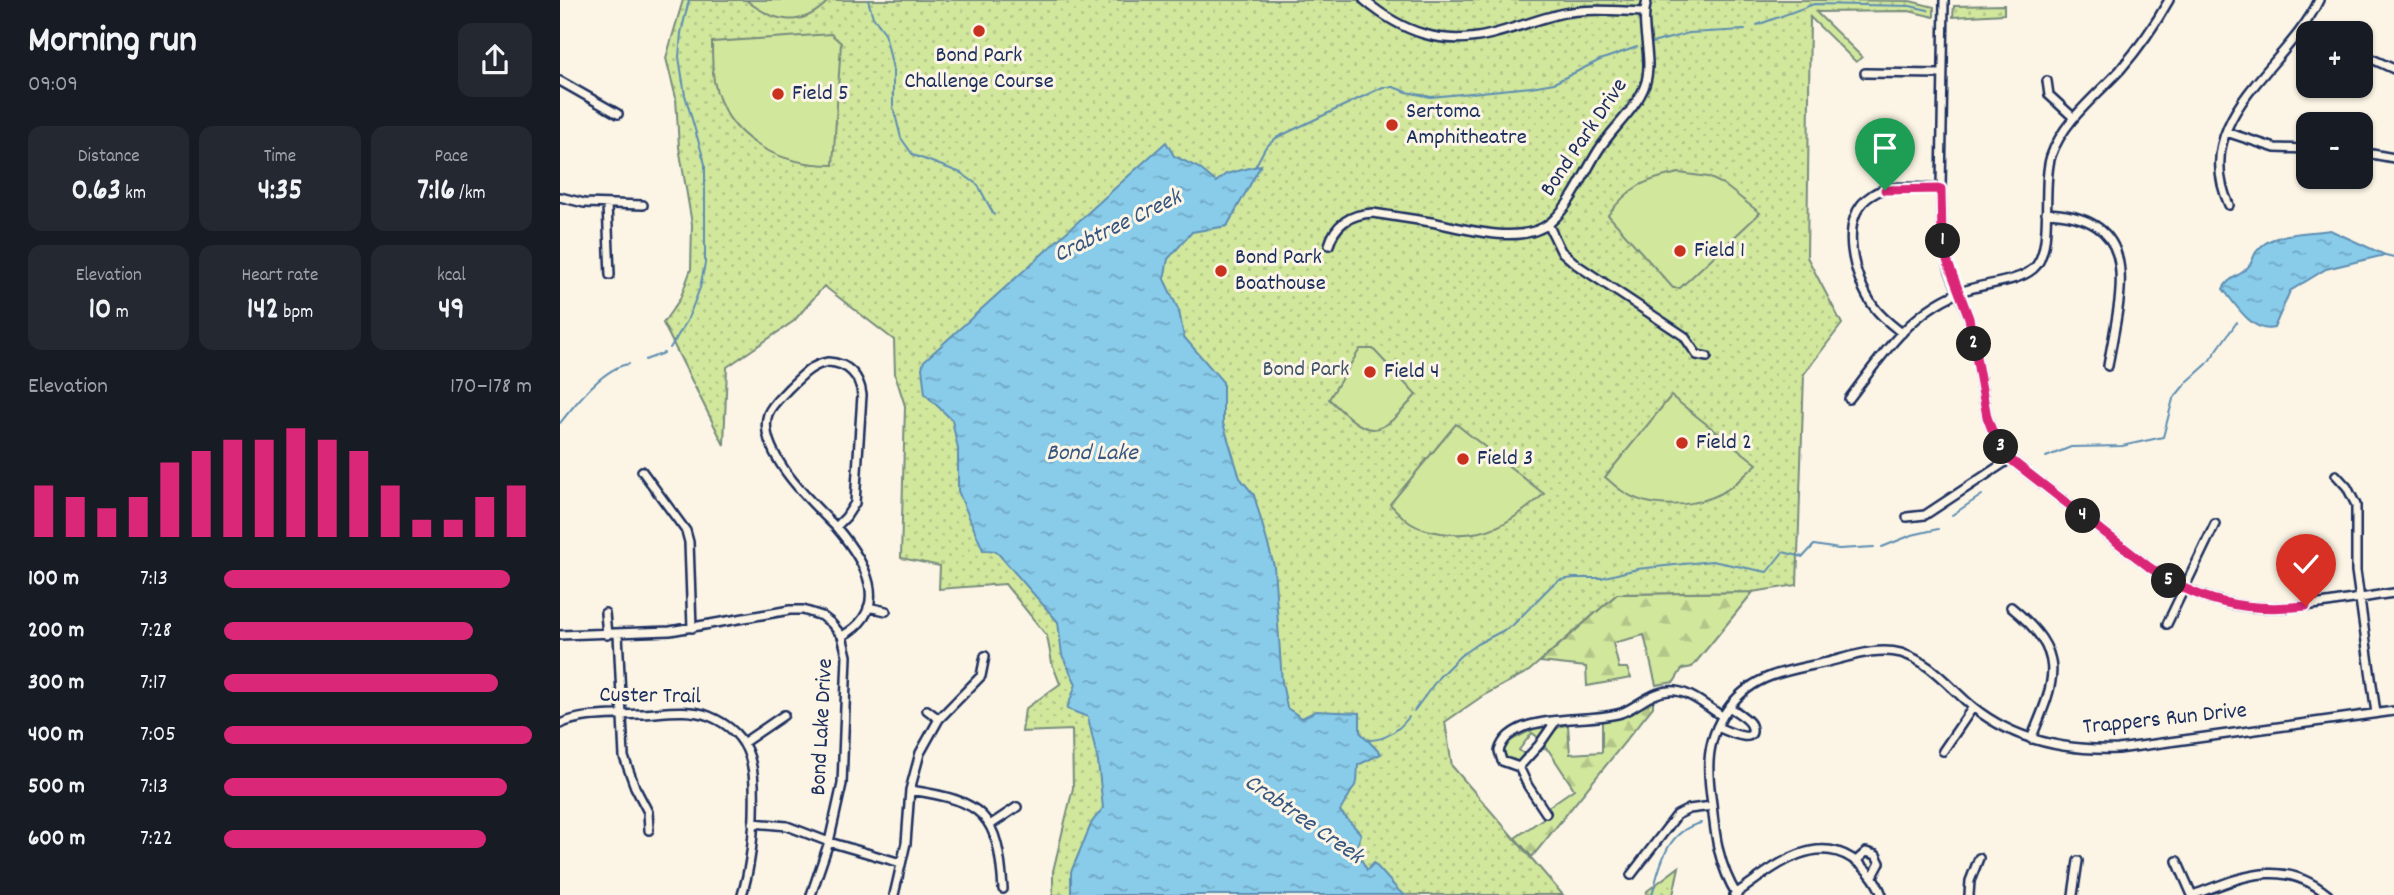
<!DOCTYPE html>
<meta charset="utf-8">
<style>
:root{--surface:#171b24;--page:#242831;--text:#f1f3f6;--muted:#9ea1a6;--accent:#db2777}
body{margin:0;font-family:Dekko,sans-serif;background:var(--page);color:var(--text);height:100vh;display:flex;flex-direction:column;font-size:26px;white-space:nowrap}
*{box-sizing:border-box;margin:0}
p{font-size:23px;color:var(--muted)}
.icon{flex:none;width:38px;height:38px;fill:none;stroke:currentColor;stroke-width:2;stroke-linecap:round;stroke-linejoin:round}
.map{position:relative;flex:1;overflow:hidden}
.details{display:flex;flex-direction:column;background:var(--surface);width:560px}
.details>*{flex:none}
.fabs{position:absolute;left:1736px;top:21px;display:grid;gap:14px}
.fabs a{display:grid;place-items:center;width:77px;height:77px;border-radius:14px;background:var(--surface);box-shadow:0 2px 5px #0004;font-size:35px}
.pin{position:absolute;display:grid;place-items:center;width:60px;height:60px;color:#fff;margin:-72px -30px;border-radius:50% 50% 50% 0;rotate:-45deg;box-shadow:0 0 7px #0007}
.pin .icon{rotate:45deg}
.km{position:absolute;width:35px;height:35px;margin:-18px;border-radius:50%;background:#222;color:#fff;font-size:19px;line-height:35px;text-align:center}
.round{display:grid;place-items:center;flex:none;width:74px;height:74px;border-radius:14px;background:var(--page)}
.overview{display:flex;align-items:center;justify-content:space-between;height:119px;padding:0 28px}
h1{font-size:38px;font-weight:700;line-height:52px}
.figures{display:grid;grid-template-columns:repeat(3,1fr);gap:10px;height:119px;padding:7px 28px}
.figures div{display:grid;align-content:center;border-radius:14px;background:var(--page);text-align:center}
.figures b{font-size:30px;font-weight:700}
.figures small{font-size:19px;font-weight:400}
.figures p{font-size:19px}
.chart{height:196px;padding:14px 28px}
.chart p{display:flex;justify-content:space-between}
.chart svg{width:100%;height:126px;margin-top:7px;stroke:var(--accent);stroke-width:6}
ul{padding:0 28px;list-style:none;font-size:23px}
li{display:grid;grid-template-columns:112px 84px 1fr;align-items:center;height:52px}
li i{height:18px;border-radius:9px;background:var(--accent)}
main{display:flex;flex:1;min-height:0}
.map>svg:first-child{display:block}
.grass{fill:url(#grass-tufts);stroke:#768b7d;stroke-width:2}
.forest{fill:url(#forest-firs);stroke:#768b7d;stroke-width:2}
.park{fill:url(#park-dots);stroke:#768b7d;stroke-width:2}
.pitch{fill:#d1e79c;stroke:#768b7d;stroke-width:2}
.water{fill:url(#water-ripples);stroke:#5d8db2;stroke-width:2}
.lines{fill:none;stroke-linecap:round;stroke-linejoin:round}
.stream{stroke:#5d8db2;stroke-width:2}
.minor-casing{stroke:#1b2f5e;stroke-width:12}
.minor{stroke:#fcf5e5;stroke-width:7}
.route-casing{stroke:#fff;stroke-width:14}
.route{stroke:#db2777;stroke-width:9}
.poi-dot{fill:#c8321e;stroke:#fcf5e5;stroke-width:2.5}
.labels{text-anchor:middle;dominant-baseline:central;stroke-width:6;stroke-linejoin:round;paint-order:stroke}
.poi-label{font-size:23px;fill:#1b2f5e;stroke:#fcf5e5;text-anchor:start}
.street-label{font-size:23px;fill:#1b2f5e;stroke:#fcf5e5}
.park-label{font-size:23px;fill:#3f546a;stroke:#fcf5e5}
.water-label{font-size:24px;font-style:italic;fill:#365681;stroke:#fcf5e5}
</style>
<main>
<section class="details">
<div class="overview"><div><h1>Morning run</h1><p>09:09</p></div><a class="round"><svg class="icon" aria-label="share" viewBox="0 0 24 24"><path d="M12 15V3M7 8l5-5 5 5M5 13v7h14v-7"/></svg></a></div>
<div class="figures">
<div><p>Distance</p><b>0.63<small> km</small></b></div>
<div><p>Time</p><b>4:35</b></div>
<div><p>Pace</p><b>7:16<small> /km</small></b></div>
</div>
<div class="figures">
<div><p>Elevation</p><b>10<small> m</small></b></div>
<div><p>Heart rate</p><b>142<small> bpm</small></b></div>
<div><p>kcal</p><b>49</b></div>
</div>
<div class="chart"><p><span>Elevation</span>170–178 m</p>
<svg viewBox="0 0 160 44" preserveAspectRatio="none"><path d="M5 44V26M15 44V30M25 44V34M35 44V30M45 44V18M55 44V14M65 44V10M75 44V10M85 44V6M95 44V10M105 44V14M115 44V26M125 44V38M135 44V38M145 44V30M155 44V26"/></svg>
</div>
<ul>
<li><b>100 m</b>7:13<i style="width:93%"></i></li>
<li><b>200 m</b>7:28<i style="width:81%"></i></li>
<li><b>300 m</b>7:17<i style="width:89%"></i></li>
<li><b>400 m</b>7:05<i style="width:100%"></i></li>
<li><b>500 m</b>7:13<i style="width:92%"></i></li>
<li><b>600 m</b>7:22<i style="width:85%"></i></li>
</ul>
</section>
<div class="map">
<svg width="1834" height="895" viewBox="0 0 1834 895">
<defs>
<pattern id="grass-tufts" width="24" height="20" patternUnits="userSpaceOnUse" patternTransform="scale(1.75)"><rect width="24" height="20" fill="#d1e79c"/><path d="M3 7l-1-3M5 7V3M7 7l1-3M15 17l-1-3M17 17v-4M19 17l1-3" fill="none" stroke="#b3c689"/></pattern>
<pattern id="forest-firs" width="22" height="20" patternUnits="userSpaceOnUse" patternTransform="scale(1.75)"><rect width="22" height="20" fill="#d1e79c"/><path d="M5 1l3.5 6h-7zM16 11l3.5 6h-7z" fill="#b3c689"/></pattern>
<pattern id="park-dots" width="8" height="8" patternUnits="userSpaceOnUse" patternTransform="scale(1.75)"><rect width="8" height="8" fill="#d1e79c"/><path d="M2 2h.1M6 6h.1" fill="none" stroke="#b3c689" stroke-width="1.8" stroke-linecap="round"/></pattern>
<pattern id="water-ripples" width="26" height="14" patternUnits="userSpaceOnUse" patternTransform="scale(1.75)"><rect width="26" height="14" fill="#89ccea"/><path d="M2 4q2-2 4 0t4 0M15 11q2-2 4 0t4 0" fill="none" stroke="#6fa6c1"/></pattern>
</defs>
<rect width="100%" height="100%" fill="#fcf5e5"/>
<filter id="ink" filterUnits="userSpaceOnUse"><feTurbulence type="fractalNoise" baseFrequency=".0143" numOctaves="2"/><feDisplacementMap in="SourceGraphic" scale="14" xChannelSelector="R" yChannelSelector="G"/><feConvolveMatrix kernelMatrix="1 2 1 2 8 2 1 2 1" color-interpolation-filters="sRGB"/></filter>
<g filter="url(#ink)">
<!-- grass -->
<path class="grass" d="M979,726L985,727L979,738L972,733L959,750L964,754L959,761C946,763 942,753 946,743Z"/>
<!-- forest -->
<path class="forest" d="M1193,592L1132,667L1122,669L1114,682L1096,685L1084,635L1053,643L1059,668H1067L1071,678L1027,686L1026,667L980,662L1057,594Z
M1093,700V707L972,857L955,838L991,813L988,807L1014,789L989,751L984,747C992,736 994,725 1008,725L1010,754L1042,752V721L1068,715Z"/>
<!-- park -->
<path class="park" d="M123,0H1274L1350,1L1374,7V17L1349,11L1256,12L1302,57L1296,62L1250,17L1247,257L1282,324L1244,374L1237,585L1192,592L1057,594L969,671L924,695L885,722L892,766L1003,895H493V871L513,788L512,730L462,732L465,709L500,684L492,663L487,636L445,584L379,589L380,566L341,558L345,406L335,374L334,340L264,286L234,321L167,367L164,445L103,323L120,299L131,269L132,224L119,147L116,98L106,58Z
M1444,5V14L1393,17L1394,6Z
M1119,867L1113,895H1086L1087,891Z"/>
<!-- pitch -->
<path class="pitch" d="M186,0H269C242,29 215,23 186,0Z
M271,34L281,43L273,165C218,165 166,139 154,81C152,68 152,55 152,42Z
M1119,173L1148,177L1163,184L1200,213L1120,288H1113L1048,215C1070,186 1084,180 1119,173Z
M800,349H813L856,395C818,439 811,440 769,399Z
M1111,396L1197,464C1188,472 1178,482 1168,489C1139,508 1091,511 1062,491C1056,487 1051,482 1045,477Z
M896,424L984,494C951,523 926,539 881,533C870,531 859,529 850,523C843,518 836,510 830,504Z"/>
<!-- water -->
<path class="water" d="M606,142L614,156L639,168L656,182L666,174L701,165L667,226L632,232L608,259L604,279L619,311L624,337L663,382V423L680,478L694,495L714,566L722,682L727,708L742,718L756,711L800,713V732L821,754L798,765L797,782L780,811L801,834L796,850L807,870L814,863L839,891L845,895H511V872L532,822L543,808L538,762L528,717L507,709L516,684L502,655L498,622L436,551L423,550L398,491V449L392,420L365,394L362,368L364,361Z
M1770,230L1825,255L1766,269L1730,291L1714,328C1693,334 1675,304 1663,289C1668,277 1680,277 1688,267C1692,263 1693,257 1696,252C1711,231 1747,234 1770,230Z"/>
<g class="lines">
<!-- stream -->
<path class="stream" d="M308,0L313,17L325,33L333,69V106L341,138L353,155L401,173L418,185L434,215
M1197,25L1254,4L1350,6L1368,10
M1092,43L1129,33L1185,30
M695,167L705,148L716,138L823,87H833L847,92L871,97L971,87L994,83L1040,60L1077,47
M1825,255L1834,257
M110,348L127,321L140,288L145,263V164L125,95L119,57L121,33L129,0
M85,360L104,353
M0,423C16,403 44,367 69,364
M1486,457L1511,447L1562,446L1603,437L1613,399L1627,382L1647,364L1677,322
M1392,515L1422,495
M1322,547L1352,535L1378,529
M854,711L879,677L900,656L917,644L952,626L991,586L1000,580L1014,578H1041L1077,569L1152,561L1207,572L1223,552L1243,557L1254,545L1279,549L1314,547
M807,740C825,741 838,731 849,717
M1092,895C1100,865 1106,831 1141,823"/>
<defs>
<path id="minor" d="M804,0C842,32 882,47 932,34C956,28 980,18 1004,13C1030,8 1058,11 1084,12
M1384,0L1381,189L1382,239L1390,271L1409,318L1427,417L1432,430L1450,459L1589,567C1675,628 1738,606 1834,593
M1744,26L1755,33
M1801,54L1834,69
M1305,73L1382,74
M0,81L58,114
M1487,81L1489,95L1514,118
M1666,132L1715,148L1748,149
M1801,152L1834,158
M0,197L24,203L83,205
M47,205L50,275
M1669,205C1629,117 1727,68 1759,0
M1486,213C1588,217 1559,298 1548,366
M988,224L1001,251L1017,265L1124,336L1137,355L1147,357
M769,245C775,224 791,214 813,213C832,216 852,219 871,222C904,228 962,247 991,222C1013,202 1023,175 1038,151C1052,128 1076,110 1085,85C1094,58 1079,28 1087,0
M1342,333C1332,325 1322,318 1314,307C1294,280 1276,217 1312,195C1330,183 1360,188 1381,189
M268,362C288,363 300,376 302,395L295,503L286,517L276,527C253,504 196,451 208,414C212,404 221,397 228,389C241,377 250,365 268,362Z
M1289,399C1320,358 1349,313 1398,293C1419,283 1455,284 1473,269C1495,251 1481,186 1491,156C1503,121 1536,96 1560,70C1579,48 1595,25 1609,0
M82,471L126,531L129,542L132,628
M1776,475L1787,487L1796,505V571L1816,713
M1347,517L1365,515L1450,459
M276,527C304,560 334,608 282,636
M308,607L326,611
M1451,607C1507,653 1497,677 1471,739
M45,613L47,635
M1607,624L1655,524
M58,634L64,757L75,787L88,812L89,830
M0,635L110,631L230,610H243L262,616L271,623L282,636L287,656L282,784L269,842L251,895
M367,710L379,719
M995,722L979,745L959,767L942,761L939,751C951,710 1027,724 1061,713C1077,707 1091,692 1109,691C1128,689 1147,707 1162,716
M0,724C25,713 52,716 80,714C102,713 128,708 149,716C196,735 195,773 194,815C193,843 190,869 182,895
M1157,727C1163,729 1199,748 1191,725C1188,718 1175,711 1169,707
M183,743L224,715
M1383,751L1413,707
M959,767L968,786L986,813
M350,790C424,801 438,814 443,889
M193,823L227,826L269,842L341,863
M430,825L457,807
M1296,861L1306,852L1316,855L1320,863L1313,876
M1617,861L1632,895
M1071,875L1117,815L1129,809L1152,806
M334,895L346,843L350,790L360,753L379,719L421,676L425,656
M1174,895C1207,873 1250,832 1291,858C1306,867 1316,879 1322,895
M1177,895C1159,866 1155,837 1152,804C1150,790 1148,775 1149,761C1151,724 1175,689 1211,676C1228,670 1245,667 1263,663C1287,658 1316,646 1341,653C1371,662 1390,688 1413,707C1454,740 1506,751 1558,749L1834,711
M1409,895L1410,881L1419,858
M1513,895L1518,861
M1633,895C1682,877 1722,857 1768,895"/>
</defs>
<!-- minor casing -->
<use href="#minor" class="minor-casing"/>
<!-- minor -->
<use href="#minor" class="minor"/>
</g>
</g>
<g class="lines" filter="url(#ink)">
<defs>
<path id="route" d="M1325,190L1381,189L1382,239L1385,255L1409,318L1427,417L1432,430L1450,459L1589,567C1639,603 1685,612 1746,606"/>
</defs>
<!-- route casing -->
<use href="#route" class="route-casing"/>
<!-- route -->
<use href="#route" class="route"/>
</g>
<!-- markers -->
<g class="poi-dot">
<circle cx="419" cy="31" r="7"/>
<circle cx="218" cy="94" r="7"/>
<circle cx="832" cy="125" r="7"/>
<circle cx="1120" cy="251" r="7"/>
<circle cx="661" cy="271" r="7"/>
<circle cx="810" cy="372" r="7"/>
<circle cx="1122" cy="443" r="7"/>
<circle cx="903" cy="459" r="7"/>
</g>
<g class="labels">
<!-- poi labels -->
<g class="poi-label">
<text x="419" y="56" text-anchor="middle">Bond Park<tspan x="419" dy="26">Challenge Course</tspan></text>
<text x="232" y="94">Field 5</text>
<text x="846" y="112">Sertoma<tspan x="846" dy="26">Amphitheatre</tspan></text>
<text x="1134" y="251">Field 1</text>
<text x="675" y="258">Bond Park<tspan x="675" dy="26">Boathouse</tspan></text>
<text x="824" y="372">Field 4</text>
<text x="1136" y="443">Field 2</text>
<text x="917" y="459">Field 3</text>
</g>
<!-- street labels -->
<g class="street-label">
<text transform="translate(1025 138) rotate(-56)">Bond Park Drive</text>
<text transform="translate(90 697) rotate(1)">Custer Trail</text>
<text transform="translate(1605 720) rotate(-6)">Trappers Run Drive</text>
<text transform="translate(263 727) rotate(-87)">Bond Lake Drive</text>
</g>
<!-- park labels -->
<g class="park-label">
<text x="746" y="370">Bond Park</text>
</g>
<!-- water labels -->
<g class="water-label">
<text transform="translate(558 227) rotate(-26)">Crabtree Creek</text>
<text x="532" y="454">Bond Lake</text>
<text transform="translate(743 820) rotate(35)">Crabtree Creek</text>
</g>
</g>
</svg>
<div class="fabs">
<a>+</a>
<a>−</a>
</div>
<div class="pin" style="left:1325px;top:190px;background:#1e9e55"><svg class="icon" aria-label="arrive" viewBox="0 0 24 24"><path d="M6 21V4h12l-3 4 3 4H6"/></svg></div>
<div class="pin" style="left:1746px;top:606px;background:#d93025"><svg class="icon" aria-label="check" viewBox="0 0 24 24"><path d="M5 12l5 5 9-10"/></svg></div>
<b class="km" style="left:1383px;top:241px">1</b>
<b class="km" style="left:1414px;top:344px">2</b>
<b class="km" style="left:1441px;top:447px">3</b>
<b class="km" style="left:1523px;top:516px">4</b>
<b class="km" style="left:1609px;top:581px">5</b>
</div>
</main>
